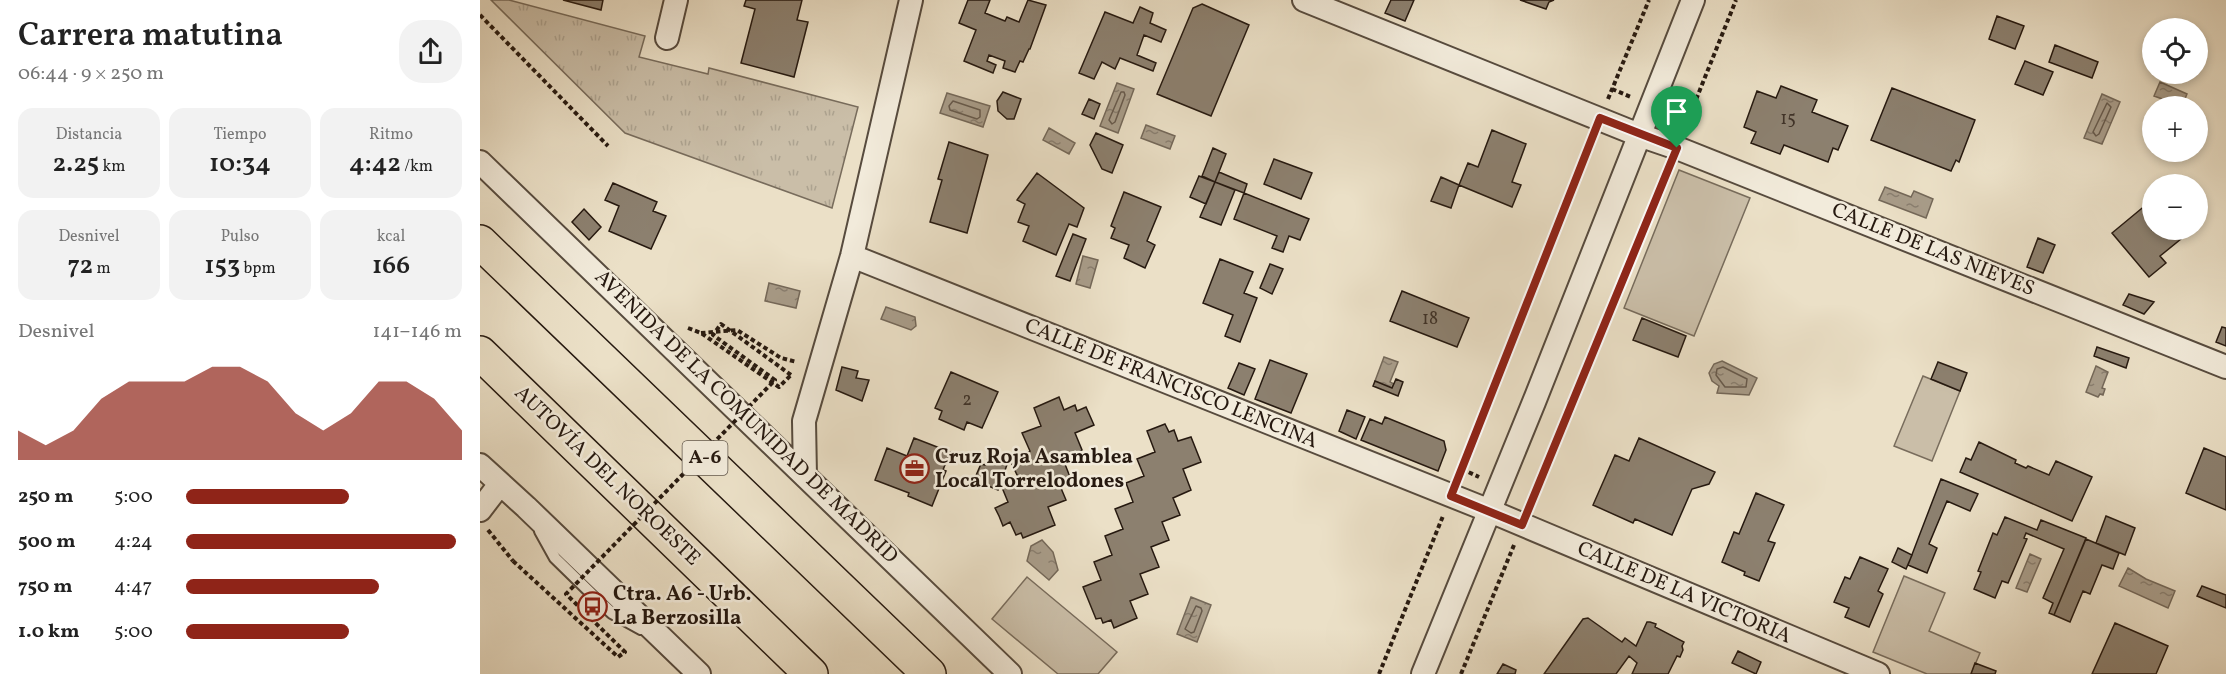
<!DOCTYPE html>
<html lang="es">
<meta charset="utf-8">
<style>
:root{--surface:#fff;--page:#f2f2f2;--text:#222;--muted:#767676;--accent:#8f2418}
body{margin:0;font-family:Vollkorn,serif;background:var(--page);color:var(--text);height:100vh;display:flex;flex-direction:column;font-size:22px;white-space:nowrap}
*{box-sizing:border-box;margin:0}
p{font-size:20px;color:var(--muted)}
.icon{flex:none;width:33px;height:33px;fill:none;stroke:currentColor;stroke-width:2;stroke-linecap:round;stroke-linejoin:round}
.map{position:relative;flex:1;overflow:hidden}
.details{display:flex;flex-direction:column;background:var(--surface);width:480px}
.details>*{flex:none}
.buttons{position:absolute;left:1662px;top:18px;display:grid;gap:12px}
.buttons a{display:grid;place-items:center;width:66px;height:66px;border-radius:50%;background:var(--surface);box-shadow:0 3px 9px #0003;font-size:30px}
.pin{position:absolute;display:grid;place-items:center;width:51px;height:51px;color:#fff;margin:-62px -26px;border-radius:50% 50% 50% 0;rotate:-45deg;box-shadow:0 0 6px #0007}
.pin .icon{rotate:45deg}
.round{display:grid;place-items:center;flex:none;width:63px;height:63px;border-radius:24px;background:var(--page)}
.headline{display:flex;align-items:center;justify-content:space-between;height:102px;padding:0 18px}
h1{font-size:33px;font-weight:600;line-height:45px}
.figures{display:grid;grid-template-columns:repeat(3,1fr);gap:9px;height:102px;padding:6px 18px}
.figures div{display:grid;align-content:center;border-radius:15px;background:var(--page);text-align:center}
.figures b{font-size:26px;font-weight:600}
.figures small{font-size:16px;font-weight:400}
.figures p{font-size:16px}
.chart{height:168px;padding:12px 18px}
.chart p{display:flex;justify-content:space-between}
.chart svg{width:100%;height:108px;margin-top:6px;fill:var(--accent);opacity:.7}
ul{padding:0 18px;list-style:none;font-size:20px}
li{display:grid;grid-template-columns:96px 72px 1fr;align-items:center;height:45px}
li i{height:15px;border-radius:8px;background:var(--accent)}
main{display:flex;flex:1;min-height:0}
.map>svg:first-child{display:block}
.grass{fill:#cabea8;stroke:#786c5c;stroke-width:1.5}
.park{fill:url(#park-tufts);stroke:#786c5c;stroke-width:1.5}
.water{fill:url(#water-ripples);stroke:#746859;stroke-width:1.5}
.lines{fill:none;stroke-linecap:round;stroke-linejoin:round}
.shore{stroke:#675a4c;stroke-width:1.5}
.building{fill:#8c806f;stroke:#261910;stroke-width:1.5}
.lane-casing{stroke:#574b3e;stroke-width:14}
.street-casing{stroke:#574b3e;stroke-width:26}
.highway-casing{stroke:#261910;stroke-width:36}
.path{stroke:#261910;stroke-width:4;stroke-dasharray:4.5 3;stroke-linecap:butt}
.lane{stroke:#f2ebdb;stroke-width:10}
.street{stroke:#f2ebdb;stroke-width:22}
.highway{stroke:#ebe0c7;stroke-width:33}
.path-bridge{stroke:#261910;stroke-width:4;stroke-dasharray:4.5 3;stroke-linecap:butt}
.route-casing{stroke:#fff;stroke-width:12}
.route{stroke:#8f2418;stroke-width:8}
.labels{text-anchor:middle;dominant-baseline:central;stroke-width:5;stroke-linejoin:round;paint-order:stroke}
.number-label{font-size:18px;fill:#403328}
.shield{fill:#f2ebdb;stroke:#63584d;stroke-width:1.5}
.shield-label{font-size:20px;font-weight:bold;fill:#261910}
.street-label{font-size:21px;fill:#261910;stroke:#f2ebdb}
.poi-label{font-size:21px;font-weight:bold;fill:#261910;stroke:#f2ebdb;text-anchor:start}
</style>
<main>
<section class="details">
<div class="headline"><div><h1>Carrera matutina</h1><p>06:44 · 9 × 250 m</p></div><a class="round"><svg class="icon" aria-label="share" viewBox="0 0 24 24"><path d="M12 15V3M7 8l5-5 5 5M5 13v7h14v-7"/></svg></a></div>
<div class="figures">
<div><p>Distancia</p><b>2.25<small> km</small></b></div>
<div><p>Tiempo</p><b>10:34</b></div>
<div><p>Ritmo</p><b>4:42<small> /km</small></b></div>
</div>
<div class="figures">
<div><p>Desnivel</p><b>72<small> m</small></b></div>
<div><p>Pulso</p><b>153<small> bpm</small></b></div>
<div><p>kcal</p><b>166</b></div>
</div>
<div class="chart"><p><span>Desnivel</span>141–146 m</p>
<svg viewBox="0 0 160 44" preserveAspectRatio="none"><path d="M0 44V32L10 38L20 32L30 19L40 12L50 12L60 12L70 6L80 6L90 12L100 25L110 32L120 25L130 12L140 12L150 19L160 32V44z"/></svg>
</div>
<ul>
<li><b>250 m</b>5:00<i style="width:59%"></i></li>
<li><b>500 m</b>4:24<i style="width:98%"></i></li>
<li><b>750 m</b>4:47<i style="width:70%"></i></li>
<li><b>1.0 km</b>5:00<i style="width:59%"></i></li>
</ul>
</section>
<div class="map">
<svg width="1746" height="674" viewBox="0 0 1746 674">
<defs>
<pattern id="park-tufts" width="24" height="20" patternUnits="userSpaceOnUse" patternTransform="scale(1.5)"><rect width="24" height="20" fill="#cabea8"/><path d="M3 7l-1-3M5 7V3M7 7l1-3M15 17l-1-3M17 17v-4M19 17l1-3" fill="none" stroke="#ada390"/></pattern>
<pattern id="water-ripples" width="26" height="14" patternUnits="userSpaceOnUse" patternTransform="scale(1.5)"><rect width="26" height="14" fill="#a89c89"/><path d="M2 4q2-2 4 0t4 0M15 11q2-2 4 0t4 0" fill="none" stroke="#897e6f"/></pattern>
</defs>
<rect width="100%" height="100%" fill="#ebe0c7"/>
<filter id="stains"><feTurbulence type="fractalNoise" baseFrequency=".00333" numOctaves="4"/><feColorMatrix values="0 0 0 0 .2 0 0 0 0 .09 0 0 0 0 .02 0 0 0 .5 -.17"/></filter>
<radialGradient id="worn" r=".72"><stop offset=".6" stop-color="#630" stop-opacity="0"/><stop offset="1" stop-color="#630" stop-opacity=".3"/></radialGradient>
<!-- grass -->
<path class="grass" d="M1199,170L1270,198L1214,336L1144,308Z
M1443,376L1480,391L1452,461L1414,446Z
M1424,576L1465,593L1449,631L1500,653L1491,674H1447L1393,652Z
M547,577L637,652L618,674H578L512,619Z"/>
<!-- park -->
<path class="park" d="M11,0H29L165,36L159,57L228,74L229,68L378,107L352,208L145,133Z"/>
<!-- water -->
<path class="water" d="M1680,82L1707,94L1702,106L1674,96Z
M637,83L654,89L638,133L620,126Z
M467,93L510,106L503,127L460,113Z
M1622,94L1640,102L1622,144L1604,138Z
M666,125L695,136L690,149L661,138Z
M569,128L595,143L589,154L563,140Z
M1405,187L1431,197L1434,191L1453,199L1446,218L1399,200Z
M603,256L618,260L610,288L596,284Z
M289,283L320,291L316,308L285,301Z
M406,307L435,317L436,326L431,330L401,319Z
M904,357L918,362L910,382L914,384L912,388L895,381Z
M1242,361L1277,378L1269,395L1237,393L1239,386L1232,381L1229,373L1234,364Z
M1616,366L1628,372L1622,388L1625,389L1623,395L1620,394L1618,397L1606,392Z
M562,540L573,552L578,570L569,580L547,561L551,546Z
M1550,554L1561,559L1547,592L1536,588Z
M1648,568L1666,579L1695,591L1688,608L1639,586Z
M711,597L731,605L717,642L697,634Z"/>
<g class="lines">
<!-- shore -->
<path class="shore" d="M641,92H644L645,95L635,122L632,124L629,120Z
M473,101L500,110V117L497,119L470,110L469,106Z
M1627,103L1631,107L1619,134L1616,136L1613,132Z
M1243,367L1267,379L1266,387H1245L1236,375L1237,369Z
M716,606L721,608L722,611L714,632L711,633L705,629Z"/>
</g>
<!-- building -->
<path class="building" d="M83,0H123L121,10Z
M266,0H322L317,20L328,22L314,77L261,63L275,9L264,6Z
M488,0H510L505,13L525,21L527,17L539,22L548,0L566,5L550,49H549L543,62L540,61L535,72L523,68L525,61L509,55L507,61L516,65L513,73L484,61L496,30L479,23Z
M911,0H934L925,21L905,13Z
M1040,0H1074L1069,2L1066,9Z
M722,4L769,25L731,116L677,94L713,8Z
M660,7L673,13L670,23L686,30L681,42L664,35L657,55L676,63L673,71L640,58L635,69L622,62L614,79L599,73L625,12L653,23Z
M1517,16L1544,26L1535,49L1509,39Z
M1575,45L1618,62L1612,78L1569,62Z
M1545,61L1573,72L1563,95L1535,84Z
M1301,86L1337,100L1332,112L1368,126L1358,150L1353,148L1348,162L1304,145L1300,154L1271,143L1276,132L1264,127L1277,91L1296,98Z
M1412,88L1495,120L1479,162L1476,160L1471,171L1391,140Z
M523,92L541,99L534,119H527L518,111L517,101Z
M609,99L620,104L614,119L602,114Z
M1012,130L1046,144L1032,182L1041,185L1032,207L979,185L988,163L998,167Z
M616,133L643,145L632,173L622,169L610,145Z
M469,142L508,155L487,233L450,222L462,180L458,179Z
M733,148L746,154L735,182L722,176Z
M794,159L832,173L821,199L784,184Z
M739,172L767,184L764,193L735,182Z
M557,173L604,208L597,227L589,224L576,255L543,241L549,226L538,222L545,204L537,200Z
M719,176L735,182L726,204L710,197Z
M961,177L979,185L971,208L951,201Z
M735,182L755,190L741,225L720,217Z
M133,183L177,202L173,211L186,216L171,249L129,231L139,206L125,200Z
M644,192L681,207L667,241L675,245L665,268L644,258L649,245L631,238L635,228L631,226Z
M764,193L829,219L820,240L809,236L803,252L792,248L797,236L754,219Z
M1667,204L1672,211V230H1712L1680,256L1686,263L1669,277L1632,233Z
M104,209L121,227L109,240L92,222Z
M593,234L606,239L590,281L576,276Z
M1558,238L1575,245L1563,273L1547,267Z
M740,259L773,272L764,293L777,298L760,342L745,336L753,315L723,303Z
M790,264L803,269L792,294L780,288Z
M922,291L989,318L977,347L910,321Z
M1649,294L1674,302L1664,314L1643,305Z
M1162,318L1206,336L1198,357L1153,340Z
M1742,327L1746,328V346L1736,342Z
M1617,347L1649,358L1646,368L1614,356Z
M790,360L827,374L811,413L775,399Z
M1458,362L1487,373L1480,391L1451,379Z
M759,363L775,369L764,395L748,388Z
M362,367L378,371L376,378L389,380L382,401L356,390Z
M471,372L518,392L502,428L487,422L484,430L459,419L462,411L455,408Z
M916,379L923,382L918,396L893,386L895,381L912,388Z
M579,397L584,410L595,405L597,411L606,407L614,425L595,433L602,450L583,459L590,477L578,481L586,500L568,507L575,525L543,538L541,533L536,535L530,522L523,526L519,516L515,508L528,502L521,485L538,477L530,460L550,451L542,433L561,426L554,408Z
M867,410L885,417L876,439L859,431Z
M905,417L964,441L966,450L958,471L881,440L890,419L902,424Z
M685,424L689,432L694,430L698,441L711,437L721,462L703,469L711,490L693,498L700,515L682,522L689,540L671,547L679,567L660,574L668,594L650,601L657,618L634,628L631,620L623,623L621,618L616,619L603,587L621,580L614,562L632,555L625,536L643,529L635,509L653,502L646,483L664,476L657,459L675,452L667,431Z
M434,438L470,452L463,470L466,471L452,506L428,496L429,493L395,480L407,448L427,456Z
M1159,438L1235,472L1229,484L1212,489L1192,535L1155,519L1153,523L1113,505L1135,455L1149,461Z
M1499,442L1536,460L1535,463L1546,468L1548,466L1569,475L1576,461L1612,477L1592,521L1480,472L1486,458L1491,460Z
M1724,448L1746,457V510L1706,493Z
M510,452L529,459L518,490L494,480L501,464L505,465Z
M1461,479L1498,494L1490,511L1467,501L1449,544L1457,548L1447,573L1428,565Z
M1276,493L1304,505L1288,541L1295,543L1279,581L1264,575L1265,572L1242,562L1254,532L1259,534Z
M1626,516L1655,528L1645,555L1616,543Z
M1525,517L1557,530L1561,520L1606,538L1574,615L1569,613L1573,603L1563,598L1584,549L1546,533L1544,538L1547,539L1528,583L1522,581L1515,598L1494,589L1501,572L1498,571L1513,533L1517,535Z
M1606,539L1639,553L1633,569L1622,565L1610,594L1603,591L1590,622L1574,615Z
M1418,548L1432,555L1426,569L1412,562Z
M1380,557L1408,569L1398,591L1403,594L1389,627L1365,617L1369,608L1354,602L1365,577L1370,579Z
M1722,586L1746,595V608L1717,596Z
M1108,618L1142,642L1145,638L1156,646L1167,622H1170L1176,624L1175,627L1204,642L1202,646L1203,650L1200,657L1197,656L1188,674H1152L1157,663L1149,656L1136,674H1064L1103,619Z
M1635,623L1688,646L1676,674H1612Z
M1258,651L1281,662L1276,674L1252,663Z
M1495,663L1516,671L1515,674H1491Z
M1023,664L1036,670L1035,674H1017Z"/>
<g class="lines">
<defs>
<path id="lane" d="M60,531L75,558L118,600L132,613L161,629"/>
<path id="street" d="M824,0L1159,135L1197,148L1746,367
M187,38L196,0
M0,162L530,674
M372,256L1010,511L1398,674
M0,465L46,507L219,674
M325,476L324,421L372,256L431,0
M0,510L20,484
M943,674L1054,402L1213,0"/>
<path id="highway" d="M0,242L449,674
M0,353L331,674"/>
</defs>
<!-- lane casing -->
<use href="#lane" class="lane-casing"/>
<!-- street casing -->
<use href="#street" class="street-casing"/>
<!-- highway casing -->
<use href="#highway" class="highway-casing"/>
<!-- path -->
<path class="path" d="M0,15L128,146
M1132,89L1151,97
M1128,99L1169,0
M1192,112L1208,119
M1205,127L1256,0
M208,328L221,333L299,387L311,375
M221,333L257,330L301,358L317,362
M982,469L999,477
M980,473L1112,140
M1051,502L1188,171
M8,530L33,561
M899,674L963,516
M981,674L1034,545"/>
<!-- lane -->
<use href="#lane" class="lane"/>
<!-- street -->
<use href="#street" class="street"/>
<!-- highway -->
<use href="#highway" class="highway"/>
<!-- path-bridge -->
<path class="path-bridge" d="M33,561L138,657L145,652L86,594L295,380L233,335L241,324L311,375"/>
</g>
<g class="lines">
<defs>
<path id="route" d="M1120,118L1197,148L1042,525L971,496Z"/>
</defs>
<!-- route casing -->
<use href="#route" class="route-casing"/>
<!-- route -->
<use href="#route" class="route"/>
</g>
<!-- icons -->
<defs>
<symbol id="office-ring" viewBox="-11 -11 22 22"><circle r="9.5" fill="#f2ebdb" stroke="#8f2418" stroke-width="1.5"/><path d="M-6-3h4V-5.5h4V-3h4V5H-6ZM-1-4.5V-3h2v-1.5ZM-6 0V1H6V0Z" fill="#8f2418"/></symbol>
<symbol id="bus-ring" viewBox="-11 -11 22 22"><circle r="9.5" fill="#f2ebdb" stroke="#8f2418" stroke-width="1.5"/><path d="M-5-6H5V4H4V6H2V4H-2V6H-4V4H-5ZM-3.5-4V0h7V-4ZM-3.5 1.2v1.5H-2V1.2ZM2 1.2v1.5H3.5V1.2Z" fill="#8f2418"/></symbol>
</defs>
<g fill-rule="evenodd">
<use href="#office-ring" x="418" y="452" width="33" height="33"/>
<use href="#bus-ring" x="96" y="590" width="33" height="33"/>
</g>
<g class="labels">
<!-- number labels -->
<g class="number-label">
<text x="1308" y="119">15</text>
<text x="950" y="319">18</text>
<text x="487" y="400">2</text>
</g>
<!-- shield labels -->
<rect class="shield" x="202.5" y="441" width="45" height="34" rx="4.5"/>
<g class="shield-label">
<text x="225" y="458">A-6</text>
</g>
<!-- street labels -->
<g class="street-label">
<text transform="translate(1453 250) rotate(22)">CALLE DE LAS NIEVES</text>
<text transform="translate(691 384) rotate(22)">CALLE DE FRANCISCO LENCINA</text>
<text transform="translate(266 417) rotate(44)">AVENIDA DE LA COMUNIDAD DE MADRID</text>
<text transform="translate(127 476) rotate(44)">AUTOVÍA DEL NOROESTE</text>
<text transform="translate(1204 593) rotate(23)">CALLE DE LA VICTORIA</text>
</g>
<!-- poi labels -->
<g class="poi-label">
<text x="455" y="457">Cruz Roja Asamblea<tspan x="455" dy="24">Local Torrelodones</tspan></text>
<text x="133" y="594">Ctra. A6 - Urb.<tspan x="133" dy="24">La Berzosilla</tspan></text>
</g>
</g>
<rect width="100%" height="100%" filter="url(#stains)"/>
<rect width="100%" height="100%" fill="url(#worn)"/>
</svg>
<div class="buttons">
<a><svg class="icon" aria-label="locate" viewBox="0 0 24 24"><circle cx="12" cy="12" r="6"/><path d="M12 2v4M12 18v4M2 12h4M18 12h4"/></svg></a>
<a>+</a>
<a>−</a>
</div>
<div class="pin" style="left:1197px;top:148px;background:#1e9e55"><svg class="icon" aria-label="arrive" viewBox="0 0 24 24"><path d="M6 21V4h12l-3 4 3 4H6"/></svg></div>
</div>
</main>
